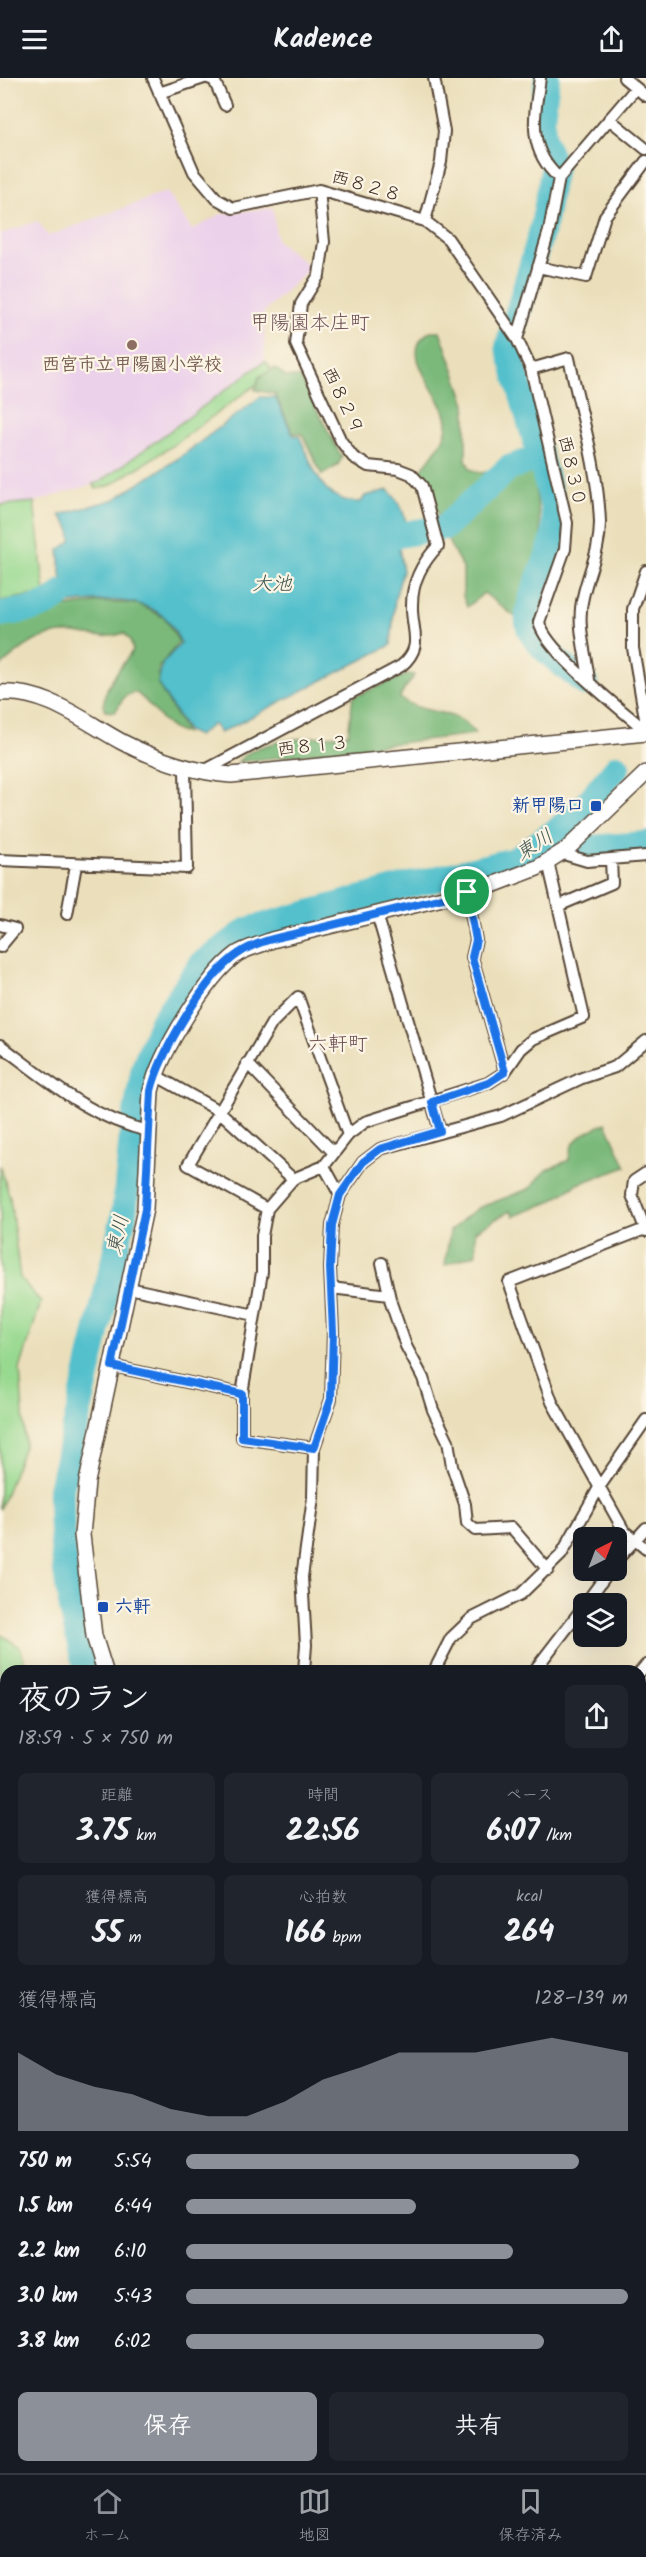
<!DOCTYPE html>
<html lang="ja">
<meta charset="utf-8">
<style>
:root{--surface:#171b24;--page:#20242c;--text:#f1f3f6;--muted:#9ea1a6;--line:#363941;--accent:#8c9099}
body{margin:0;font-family:Kalam,"Klee One",sans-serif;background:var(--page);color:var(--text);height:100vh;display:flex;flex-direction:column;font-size:22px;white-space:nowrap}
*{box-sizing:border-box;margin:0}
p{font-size:20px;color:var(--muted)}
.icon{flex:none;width:33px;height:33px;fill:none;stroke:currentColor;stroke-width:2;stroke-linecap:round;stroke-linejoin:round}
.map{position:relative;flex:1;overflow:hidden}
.side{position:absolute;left:0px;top:1587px;width:646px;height:808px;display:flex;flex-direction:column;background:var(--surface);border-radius:18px 18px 0 0;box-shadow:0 6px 24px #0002}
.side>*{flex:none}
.needle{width:39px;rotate:42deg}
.buttons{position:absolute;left:573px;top:1449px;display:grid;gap:12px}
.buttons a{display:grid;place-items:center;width:54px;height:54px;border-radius:9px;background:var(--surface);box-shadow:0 6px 24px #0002;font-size:30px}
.pin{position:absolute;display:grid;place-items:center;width:51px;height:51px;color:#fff;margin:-26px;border:3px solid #fff;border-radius:50%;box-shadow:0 2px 6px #0007}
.round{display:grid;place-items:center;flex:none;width:63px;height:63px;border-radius:9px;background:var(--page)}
.headline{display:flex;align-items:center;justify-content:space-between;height:102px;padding:0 18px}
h1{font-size:33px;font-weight:700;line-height:45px}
.stats{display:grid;grid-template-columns:repeat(3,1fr);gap:9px;height:102px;padding:6px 18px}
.stats div{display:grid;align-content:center;border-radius:9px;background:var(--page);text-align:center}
.stats b{font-size:30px;font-weight:700}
.stats small{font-size:16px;font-weight:400}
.stats p{font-size:16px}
.chart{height:168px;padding:12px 18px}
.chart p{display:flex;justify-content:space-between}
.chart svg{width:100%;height:108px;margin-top:6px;fill:var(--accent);opacity:.7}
.cta{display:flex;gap:12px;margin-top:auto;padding:12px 18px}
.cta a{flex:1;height:69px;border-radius:9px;background:var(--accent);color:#fff;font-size:24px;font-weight:700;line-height:69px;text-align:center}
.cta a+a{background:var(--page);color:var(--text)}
ul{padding:0 18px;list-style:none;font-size:20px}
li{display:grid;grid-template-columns:96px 72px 1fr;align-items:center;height:45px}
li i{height:15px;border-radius:8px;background:var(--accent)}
header{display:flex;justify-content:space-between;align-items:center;height:78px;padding:0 18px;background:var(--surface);font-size:27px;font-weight:700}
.tab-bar{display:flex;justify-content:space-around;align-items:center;height:84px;border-top:2px solid var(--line);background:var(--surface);font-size:16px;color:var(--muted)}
.tab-bar a{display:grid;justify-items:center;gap:3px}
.tab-bar .on{color:var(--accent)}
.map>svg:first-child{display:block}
.built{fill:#ecd1eb}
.green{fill:#98d990;stroke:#6a8257;stroke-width:1.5}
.forest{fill:#7ab97a;stroke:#5a724c;stroke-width:1.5}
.water{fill:#53c0cc;stroke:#477575;stroke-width:1.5}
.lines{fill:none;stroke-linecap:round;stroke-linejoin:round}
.river{stroke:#53c0cc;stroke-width:26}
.street-casing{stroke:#554536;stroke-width:14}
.secondary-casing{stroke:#554536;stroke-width:18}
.street{stroke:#fff;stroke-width:10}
.secondary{stroke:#fff;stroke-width:15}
.route-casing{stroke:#fff;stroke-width:12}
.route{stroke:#1a73e8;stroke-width:8}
.education-dot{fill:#8d6e63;stroke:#fcf5e5;stroke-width:2}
.transit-dot{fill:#1a4fb4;stroke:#fcf5e5;stroke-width:2}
.labels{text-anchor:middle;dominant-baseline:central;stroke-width:4.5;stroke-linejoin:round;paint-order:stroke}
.street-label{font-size:18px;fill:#3b2a1e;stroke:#fcf5e5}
.education-label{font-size:18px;font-weight:bold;fill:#785e54;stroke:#fcf5e5}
.transit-label{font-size:18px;font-weight:bold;fill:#164399;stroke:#fcf5e5;text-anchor:end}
.neighbourhood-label{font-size:20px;fill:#6c4f54;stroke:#fcf5e5}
.water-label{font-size:20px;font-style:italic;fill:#425752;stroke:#fcf5e5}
</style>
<header><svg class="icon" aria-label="menu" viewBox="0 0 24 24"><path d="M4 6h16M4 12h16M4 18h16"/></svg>Kadence<svg class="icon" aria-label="share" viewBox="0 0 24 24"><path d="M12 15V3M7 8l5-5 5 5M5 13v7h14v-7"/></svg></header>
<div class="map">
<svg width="646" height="2395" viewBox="0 0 646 2395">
<rect width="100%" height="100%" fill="#fcf5e5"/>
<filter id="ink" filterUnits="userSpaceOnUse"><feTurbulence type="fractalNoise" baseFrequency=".0167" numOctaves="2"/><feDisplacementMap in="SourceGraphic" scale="12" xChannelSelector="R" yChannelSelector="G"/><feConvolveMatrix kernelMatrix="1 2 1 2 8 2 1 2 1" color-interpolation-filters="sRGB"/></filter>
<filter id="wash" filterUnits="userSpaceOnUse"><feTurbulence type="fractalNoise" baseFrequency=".008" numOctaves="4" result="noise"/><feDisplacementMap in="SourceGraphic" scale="24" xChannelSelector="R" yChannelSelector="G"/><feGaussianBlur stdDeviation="1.35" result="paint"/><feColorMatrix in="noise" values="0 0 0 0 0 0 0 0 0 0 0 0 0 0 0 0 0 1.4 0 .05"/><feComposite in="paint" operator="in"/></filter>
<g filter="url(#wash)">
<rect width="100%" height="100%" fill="#ebdfbb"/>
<!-- built -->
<path class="built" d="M166,114L192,152L221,136L273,130L277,163L311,189L264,234L265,283L100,404L25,427H0V156L38,143L48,158Z
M262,2390H359L365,2395H260Z"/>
<!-- green -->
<path class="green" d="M265,283L272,292L259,299L257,306L169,370L109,408L96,411L93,406L100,404Z
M34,424L45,515L0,523V427Z
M0,1087L10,1120L20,1200L41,1224L20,1291L25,1366L0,1431Z
M0,1556L20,1569L28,1593H6V1844L0,1849Z"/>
<!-- forest -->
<path class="forest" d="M431,253H440L466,326V381L470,391L480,395L533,387L543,473L518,541L484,515L467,529L463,518V490L451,469L421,392C431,378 448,362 447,344C445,317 393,275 431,253Z
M275,290L286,299H300L342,380L337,388L322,397L302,356L293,355L275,316L255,312L259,299Z
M102,524L139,526L165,540L179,564L159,589L158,606L186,655C165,655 152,624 135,614L125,618L115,634L105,633C99,612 121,590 133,572L130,562L124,555C105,562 93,557 74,555C43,552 21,570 0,589V538Z
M408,596L414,597C411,606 402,610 400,620C422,638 459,629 475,656L238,684C258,659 317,660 348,656L353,619Z
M606,1045L626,1089L578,1106L550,1124L514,1138L510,1133L475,1153L476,1176L445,1187L450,1153L466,1139L478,1130L529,1111L546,1092L569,1082C569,1059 587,1054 606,1045Z
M6,2273V2390H193L197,2395H0V2276Z"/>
<!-- water -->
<path class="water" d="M260,319H275L293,357L299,358C315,390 319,424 361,424L365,418L388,412C405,428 412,450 399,470L403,493L395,520L391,567L220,655L213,646L198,658L187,653L158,606L162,586L181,565C176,557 171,543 163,538C134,516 98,523 64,526L59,472L71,463L70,450L60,437L115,421L179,380Z"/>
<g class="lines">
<!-- river -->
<path class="river" d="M540,379L508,269L543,148L554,88L543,61L542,40L547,0
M393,458L445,449L509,390L540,379C546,404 557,431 554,457C550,484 521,526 529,550C535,568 570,592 585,605
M0,536C22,532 48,532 63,514
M559,751L590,770L646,766
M87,1593C70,1534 60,1472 61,1411L124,1137L132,1058L144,989L161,945L201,886L248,852L406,808L515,782L559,751L589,723L617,689
M565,2395L566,2390"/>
</g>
</g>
<g filter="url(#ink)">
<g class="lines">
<defs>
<path id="street" d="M153,0L194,94L217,121L233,130L319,112L425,143L448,161L517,261
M208,0L214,2L225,27
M540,0C534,40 527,71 559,100
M624,0L646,18
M636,10L559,100L549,153L517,261L531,291L567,445L565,471L539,544C545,573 621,631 646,653
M159,15L204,0
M609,41L646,71
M425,143L441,84L444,53L434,0
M538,189L586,199L605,138L646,83
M531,291L569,280C580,333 598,389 600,444C600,474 589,491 583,519C576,545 586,576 589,602
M646,493L633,531V570L646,646
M202,694L401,588C425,568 411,553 412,527C412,503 422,485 438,468L422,408L411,396L398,391L368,388L353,379L341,363L296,266L301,226L319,197L324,164L319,112
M560,775L587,783L646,778
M0,782L187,790L185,691
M467,814L476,862L472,879L505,994
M558,828L612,805L611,781
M67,836L76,787
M377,836L440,1053
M0,847L15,851L0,869
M0,967C46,1001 91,1041 149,1053
M247,985L334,1075
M155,997L219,1033L293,1101L324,1088L340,1117
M324,1088L348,1057L365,1044L488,1005L505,994L521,971L533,961L584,939L548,784
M646,1095L634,1103L632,1117L646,1153
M267,1131L188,1087L272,945L298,919L348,1057
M645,1151L509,1204L552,1324L624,1453L646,1471
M382,1185L391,1225L406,1268L423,1300L433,1332L448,1363L452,1388L465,1426L467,1445L475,1452L512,1450L548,1492
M129,1210L255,1237L262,1194V1158L267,1131L293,1101
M331,1210L389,1217
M112,1288L242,1316L255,1237
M242,1316V1360L314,1370
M616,1483L646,1450
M585,1526L610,1492
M304,1593L306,1567L302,1499L313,1420L314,1370L331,1321L333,1254L330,1190L332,1147L340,1117L363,1084L380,1071L501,1038L582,1000L615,989L646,963
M434,1593L451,1560L471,1541L521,1516L561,1477L600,1408L646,1342
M534,1593L584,1528
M640,1594L646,1587
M640,1716L646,1708
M640,1824L646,1816
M0,1866L6,1858
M640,2107L646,2102
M0,2171L6,2168
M0,2202L3,2197
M199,2390L200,2395
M253,2395L255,2390"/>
<path id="secondary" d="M0,615C45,611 85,644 122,664C157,682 193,694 231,697L646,655
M105,1593L94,1558L82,1457L87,1404L145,1131L151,1013C160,975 206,899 237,876C246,870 261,867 272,862L487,809L537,790L567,771L646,695
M640,2159L646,2156
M540,2395L541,2390"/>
</defs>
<!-- street casing -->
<use href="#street" class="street-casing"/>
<!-- secondary casing -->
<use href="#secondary" class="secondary-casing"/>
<!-- street -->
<use href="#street" class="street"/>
<!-- secondary -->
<use href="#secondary" class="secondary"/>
</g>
</g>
<g class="lines" filter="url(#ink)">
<defs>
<path id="route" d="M467,814L476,862L472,879L505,994L488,1005L432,1024L440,1053L380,1071L363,1084L340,1117L332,1147L330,1190L333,1254L331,1321L314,1370L242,1360V1316L112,1288L145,1131L151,1013C159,976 206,897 238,876C259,861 291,857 316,851C366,839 417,826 467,814Z"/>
</defs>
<!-- route casing -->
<use href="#route" class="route-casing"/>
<!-- route -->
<use href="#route" class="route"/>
</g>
<!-- markers -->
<circle class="education-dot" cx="132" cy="267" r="6"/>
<g class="transit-dot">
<rect x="590" y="722" width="12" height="12" rx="3"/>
<rect x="97" y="1523" width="12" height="12" rx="3"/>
</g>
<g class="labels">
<!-- street labels -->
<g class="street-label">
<text transform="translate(366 109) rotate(16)">西８２８</text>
<text transform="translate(342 323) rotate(64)">西８２９</text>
<text transform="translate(571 393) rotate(77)">西８３０</text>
<text transform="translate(313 669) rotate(-6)">西８１３</text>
</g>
<!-- education labels -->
<g class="education-label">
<text x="132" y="287">西宮市立甲陽園小学校</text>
</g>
<!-- transit labels -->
<g class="transit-label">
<text x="584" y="728">新甲陽口</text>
<text x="115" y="1529" text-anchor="start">六軒</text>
</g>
<!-- neighbourhood labels -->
<g class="neighbourhood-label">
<text x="310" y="246">甲陽園本庄町</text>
<text x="338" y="967">六軒町</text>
</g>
<!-- water labels -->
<g class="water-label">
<text x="272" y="507">大池</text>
<text transform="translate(535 768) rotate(-33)">東川</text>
<text transform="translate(119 1157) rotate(-78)">東川</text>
</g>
</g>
</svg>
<div class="buttons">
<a><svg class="needle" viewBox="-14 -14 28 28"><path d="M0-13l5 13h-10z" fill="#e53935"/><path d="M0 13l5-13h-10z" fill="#9ea1a6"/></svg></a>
<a><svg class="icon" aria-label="layers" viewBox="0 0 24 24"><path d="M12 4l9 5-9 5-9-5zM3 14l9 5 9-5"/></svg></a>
</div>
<div class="pin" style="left:467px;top:814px;background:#1e9e55"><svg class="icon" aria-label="arrive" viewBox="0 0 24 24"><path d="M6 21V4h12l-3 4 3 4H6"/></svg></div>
<section class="side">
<div class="headline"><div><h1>夜のラン</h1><p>18:59 · 5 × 750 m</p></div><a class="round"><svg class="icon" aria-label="share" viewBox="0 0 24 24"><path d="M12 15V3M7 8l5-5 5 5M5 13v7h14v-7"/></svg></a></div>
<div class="stats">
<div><p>距離</p><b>3.75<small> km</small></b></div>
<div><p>時間</p><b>22:56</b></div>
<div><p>ペース</p><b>6:07<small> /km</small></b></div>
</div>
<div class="stats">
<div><p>獲得標高</p><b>55<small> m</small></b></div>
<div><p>心拍数</p><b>166<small> bpm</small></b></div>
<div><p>kcal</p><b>264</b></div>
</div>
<div class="chart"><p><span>獲得標高</span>128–139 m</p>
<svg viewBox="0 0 160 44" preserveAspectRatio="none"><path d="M0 44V12L10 21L20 26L30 29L40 35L50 38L60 38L70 32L80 23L90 18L100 12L110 12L120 12L130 9L140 6L150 9L160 12V44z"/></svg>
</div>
<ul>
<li><b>750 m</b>5:54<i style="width:89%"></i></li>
<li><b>1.5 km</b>6:44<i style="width:52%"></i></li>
<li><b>2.2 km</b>6:10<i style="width:74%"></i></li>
<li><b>3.0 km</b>5:43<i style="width:100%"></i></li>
<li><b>3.8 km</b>6:02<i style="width:81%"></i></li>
</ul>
<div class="cta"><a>保存</a><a>共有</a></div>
</section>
</div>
<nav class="tab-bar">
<a class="on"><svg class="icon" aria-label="home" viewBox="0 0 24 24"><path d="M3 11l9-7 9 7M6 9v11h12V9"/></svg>ホーム</a>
<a><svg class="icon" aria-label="map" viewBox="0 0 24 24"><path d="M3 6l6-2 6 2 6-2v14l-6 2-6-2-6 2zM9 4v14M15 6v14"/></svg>地図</a>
<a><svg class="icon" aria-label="saved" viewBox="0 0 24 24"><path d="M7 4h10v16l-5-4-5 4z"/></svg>保存済み</a>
</nav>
